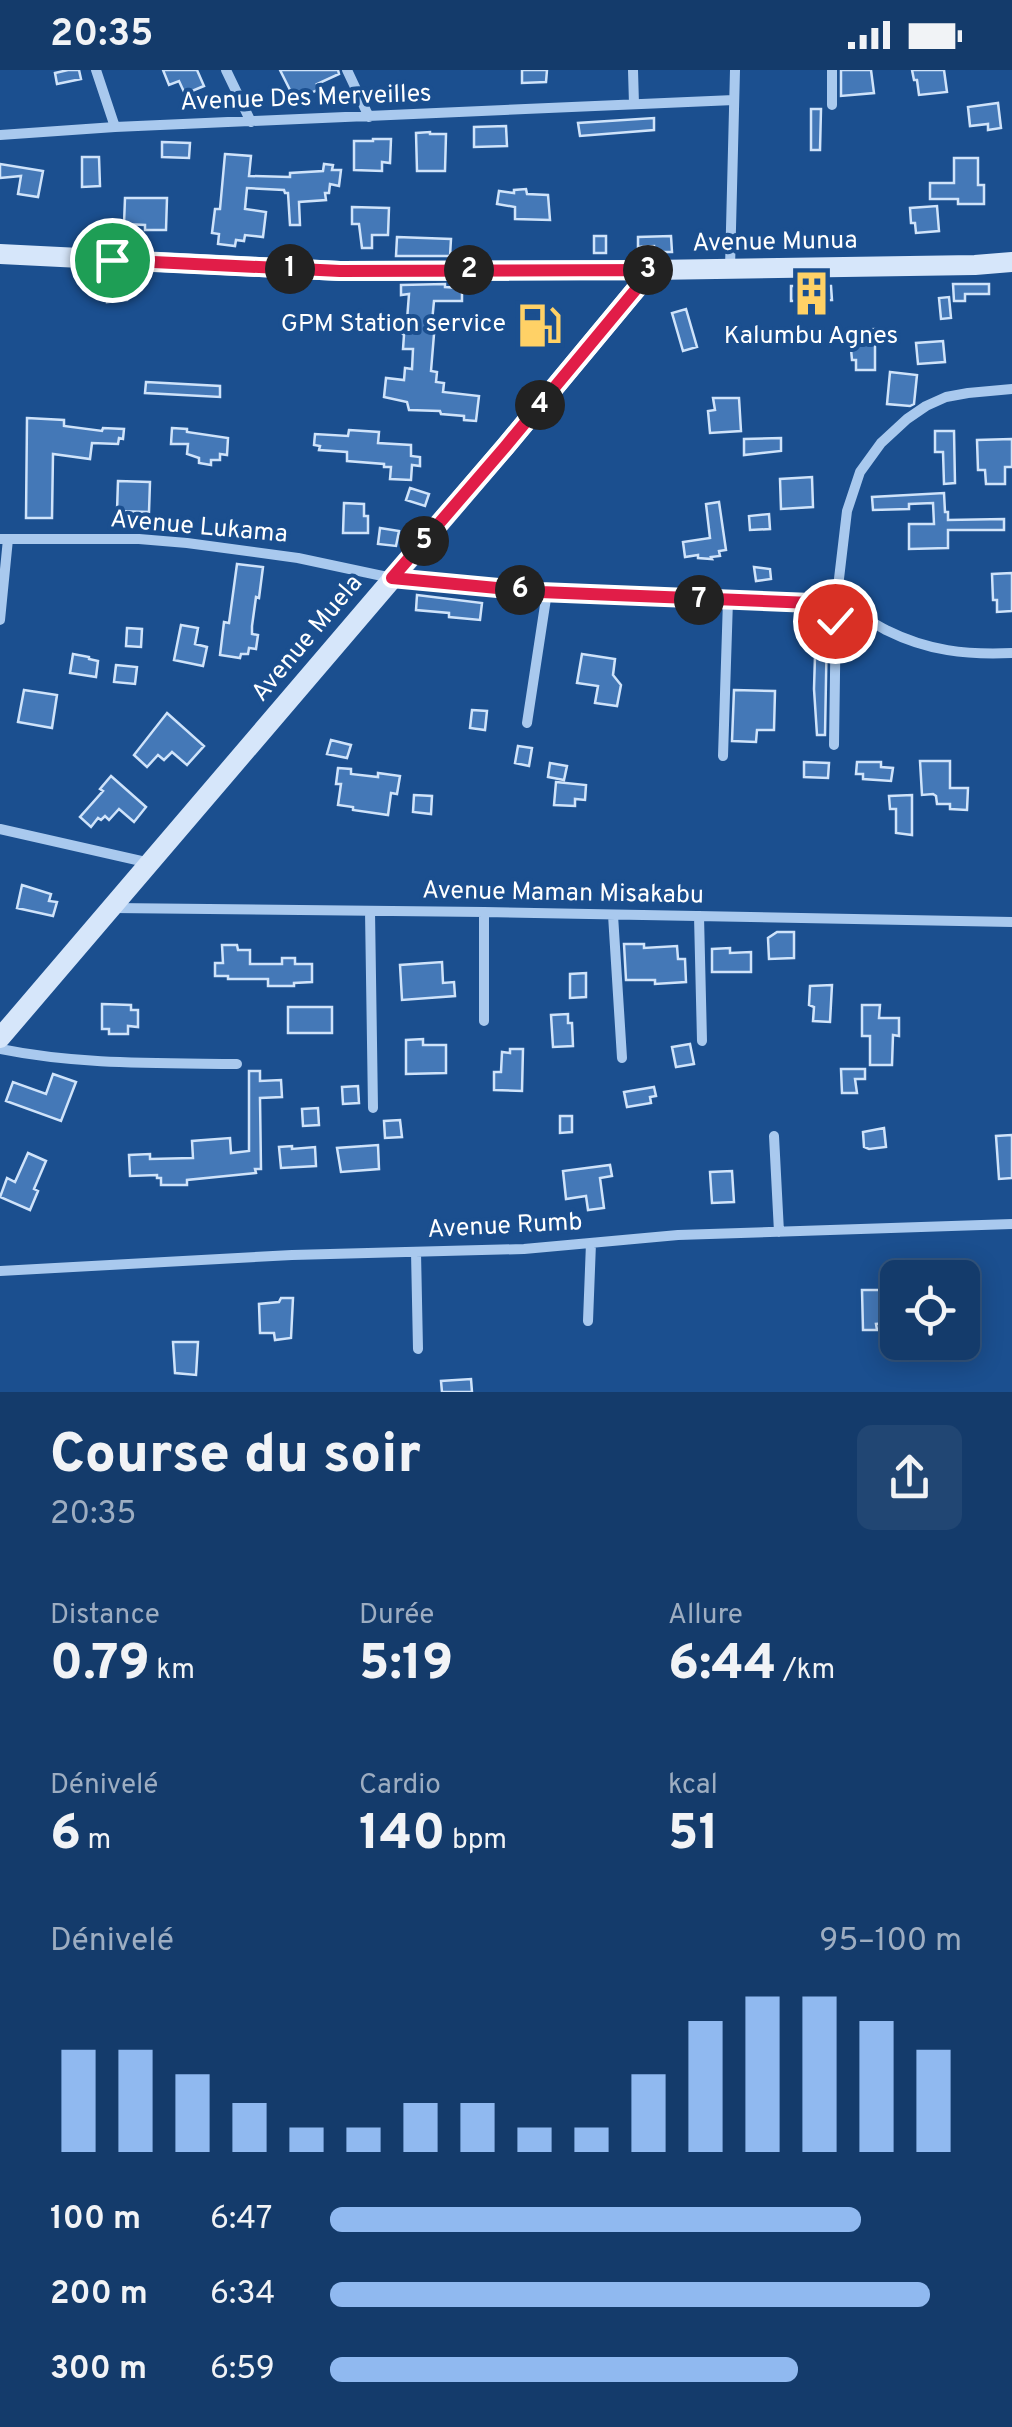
<!DOCTYPE html>
<html lang="fr">
<meta charset="utf-8">
<style>
:root{--surface:#143b6b;--page:#214673;--text:#f1f3f6;--muted:#9dadc1;--line:#33557e;--accent:#90b9f0}
body{margin:0;font-family:Overpass,sans-serif;background:var(--page);color:var(--text);height:100vh;display:flex;flex-direction:column;font-size:38px;white-space:nowrap}
*{box-sizing:border-box;margin:0}
p{font-size:32px;color:var(--muted)}
.icon{flex:none;width:55px;height:55px;fill:none;stroke:currentColor;stroke-width:2;stroke-linecap:round;stroke-linejoin:round}
.map{position:relative;height:1322px;overflow:hidden}
.sheet{display:flex;flex-direction:column;background:var(--surface);flex:1}
.sheet>*{flex:none}
.fabs{position:absolute;left:880px;top:1190px;display:grid;gap:20px}
.fabs a{display:grid;place-items:center;width:100px;height:100px;border-radius:15px;background:var(--surface);box-shadow:0 5px 25px #0003,0 0 0 2px var(--line);font-size:50px}
.pin{position:absolute;display:grid;place-items:center;width:85px;height:85px;color:#fff;margin:-42px;border:5px solid #fff;border-radius:50%;box-shadow:0 2px 10px #0007}
.km{position:absolute;width:50px;height:50px;margin:-25px;border-radius:50%;background:#222;color:#fff;font-size:28px;line-height:50px;text-align:center}
.round{display:grid;place-items:center;flex:none;width:105px;height:105px;border-radius:15px;background:var(--page)}
.headline{display:flex;align-items:center;justify-content:space-between;height:170px;padding:0 50px}
h1{font-size:55px;font-weight:800;line-height:75px}
.stats{display:grid;grid-template-columns:repeat(3,1fr);gap:15px;height:170px;padding:10px 50px}
.stats div{display:grid;align-content:center}
.stats b{font-size:50px;font-weight:800}
.stats small{font-size:28px;font-weight:400}
.stats p{font-size:28px}
.chart{height:280px;padding:20px 50px}
.chart p{display:flex;justify-content:space-between}
.chart svg{width:100%;height:180px;margin-top:10px;stroke:var(--accent);stroke-width:6}
ul{padding:0 50px;list-style:none;font-size:32px}
li{display:grid;grid-template-columns:160px 120px 1fr;align-items:center;height:75px}
li i{height:25px;border-radius:12px;background:var(--accent)}
.status{display:flex;justify-content:space-between;align-items:center;height:70px;padding:0 50px;background:var(--surface);direction:ltr}
.status svg{height:28px;fill:currentColor}
.map>svg:first-child{display:block}
.building{fill:#4478b7;stroke:#cfe3fa;stroke-width:2.5}
.lines{fill:none;stroke-linecap:round;stroke-linejoin:round}
.street{stroke:#a9c9ee;stroke-width:10}
.secondary{stroke:#d6e6fa;stroke-width:20}
.route-casing{stroke:#fff;stroke-width:20}
.route{stroke:#e11d48;stroke-width:12}
.labels{text-anchor:middle;dominant-baseline:central;stroke-width:8;stroke-linejoin:round;paint-order:stroke}
.street-label{font-size:25px;fill:#fff;stroke:#1b4f8f}
.poi-label{font-size:25px;fill:#fff;stroke:#1b4f8f;text-anchor:end}
</style>
<div class="status"><b>20:35</b><svg viewBox="0 0 49 12"><path d="M0 12V9h3v3zM5 12V6h3v6zM10 12V3h3v9zM15 12V0h3v12zM26 1h20v11H26zM47 4h2v5h-2z"/></svg></div>
<div class="map">
<svg width="1012" height="1322" viewBox="0 0 1012 1322">
<rect width="100%" height="100%" fill="#1b4f8f"/>
<!-- building -->
<path class="building" d="M68,0H79L81,9L57,14L55,3Z
M163,0H197L204,16L185,24L179,11L169,15Z
M280,0H338L339,4L317,14L320,19L295,30Z
M522,0H547L546,12L522,13Z
M841,0H871L874,23L841,26Z
M912,0H944L947,22L919,25L917,10H914Z
M998,33L1001,58L988,60V54L970,56L968,37Z
M811,39H821L820,80H811Z
M654,48V60L580,66L578,53Z
M506,56L507,76L474,77V57Z
M430,62V64H446L445,101H417L416,63Z
M373,69H391L390,93L382,92V101L354,100V71H373Z
M162,72L190,73L189,88L162,87Z
M225,84L251,86L249,106L290,107V103L323,101L324,94L333,95L332,100H341L339,116L330,114L329,123H325L326,130L299,132L300,155H290L288,123H285L284,120L247,118L245,139L266,142L263,167L245,165L244,171L236,170L235,176L218,174L219,164L212,163L215,139H220Z
M82,87H99L100,116L82,117Z
M954,88H978V115H984V134H958V129H930V113H954Z
M0,94L43,101L38,127L18,124L21,106L0,108Z
M526,119L527,124L548,125L550,150L515,149V137L497,134L499,121L514,123V120Z
M125,128H167L166,160H145V155L124,154Z
M937,136L939,161L916,163L915,153H911L910,138Z
M352,137L389,138L388,165H372V178H362L359,154H352Z
M594,166H606V183H594Z
M671,166L672,182H654V176L638,177V167Z
M397,167L451,169L450,186H396Z
M125,206L127,230L107,232L106,207Z
M445,214V217L462,218V231H434L432,252H435L431,301L437,302L436,312L444,313L443,322L479,326L476,351L464,350V346L441,344L440,341L409,340L407,332L384,327L386,308L404,310L405,298L412,299L413,279H403L404,265L382,245L407,250L409,224L401,225V215Z
M953,214H989V224H965V231H954Z
M791,216H831L832,230L791,231Z
M949,227L951,248L941,249L939,228Z
M686,239L697,277L683,281L672,243Z
M875,259V300H856V290H852L850,268H854V260Z
M943,271L945,292L918,294L916,273Z
M890,302L917,305L914,334L910,336L887,334Z
M146,312L220,316V327L145,323Z
M713,328H739L741,361L710,363L708,341L715,340Z
M27,348L64,350V356L102,361L103,358L124,359L123,369L119,368L118,374L92,373L90,389L53,384L52,448H26Z
M172,358L187,359V362L228,368L227,385L220,384V390H211V395L199,393V388L187,384L188,374H171Z
M349,360L379,362L378,373L411,375V386L420,387V396L412,395L411,410L390,409L391,397H384V394L347,391V382L319,380L320,376L314,375L315,364L348,366Z
M935,361H954L955,413L944,414L943,382H935Z
M781,368V381L744,385V369Z
M1012,369V397H1005V414H986L985,400H978L977,370Z
M812,407L813,437L781,439L780,409Z
M118,411L150,412L149,442L117,441Z
M410,418L429,424L425,436L406,430Z
M944,423L945,442H948V450L1004,449V460H948V478L909,479V454H934L933,433L909,434V439L873,440L872,427Z
M719,432L726,480L719,481L720,486L711,487L712,489L698,488V485L685,487L683,472L710,468L706,434Z
M344,433L364,434V446H368V463H343Z
M769,444L770,459L750,460L749,446Z
M380,458L399,461L396,476L378,474Z
M237,494L263,497L259,528L256,527L252,556V564L258,565L256,579L249,578L248,584H241L240,588L220,585L224,552L229,553Z
M754,497L770,499L771,509L756,511Z
M1012,503V541L997,542V530H993L992,504Z
M417,525L482,533L480,550L449,547V543L416,540Z
M816,553L827,554L825,665H817L814,619Z
M181,555L198,558L195,574L207,577L203,596L174,590Z
M127,558L142,559L141,577L126,576Z
M73,584L89,587V589L98,591L96,607L70,603Z
M582,584L615,589L613,605L621,615L617,636L595,633L598,616L577,613Z
M116,595L137,597L135,614L114,612Z
M24,620L57,625L52,658L18,652Z
M734,620L775,621L774,660H757L756,672L732,671Z
M472,640L487,641L485,660L470,658Z
M167,643L204,676L187,695L172,682L164,690L158,685L147,697L134,685Z
M331,670L351,675L347,688L327,684Z
M518,676L532,678L529,696L515,693Z
M920,691H950V718H968L967,740L950,739V734H937L936,726L933,724L922,725Z
M804,692L829,693L828,708L804,707Z
M857,692H881V697L893,698L891,711L863,709V704H856Z
M550,693L567,696L564,710L548,707Z
M338,698L351,699V704L378,707V703L400,706L397,724L391,723L388,745L353,740V737L338,735L341,714H336Z
M111,706L146,737L134,752L119,739L109,750L105,746L101,750L98,748L91,757L80,747L103,721L100,719Z
M556,712L586,715L585,730L575,729V736L554,735Z
M414,725L432,726L431,744L413,742Z
M912,725V765L896,763V739H890L889,726Z
M22,815L51,824L49,831L57,832L53,846L17,838Z
M777,862H794V888L769,889L768,868Z
M624,874H644V878L677,876L678,889H685L686,912L655,914V910H626Z
M222,875H237L238,880H250V894H282V888H295V894H312V912L294,913V916H268V909H228V906H215V893H223Z
M730,878V883L751,882V902H712V879Z
M442,892L443,913L454,912L455,926L402,930L400,895Z
M586,903V927L570,928V904Z
M832,915L830,952L813,951L814,937L809,935L810,916Z
M102,934L131,935V940H138V957L128,956V964H109V959H102Z
M862,935H880L879,948H899V966L893,965L892,995H870V966H862Z
M288,937H332V963H288Z
M568,944V953H572L573,976L553,977L551,945Z
M423,969V975H446V1003L406,1004V970Z
M690,974L694,994L676,997L672,977Z
M510,979H523L522,1021L494,1020V1002H501L502,982L510,983Z
M841,999H865V1009H855L857,1023H842Z
M249,1001H260V1011L281,1010L282,1027L260,1028L261,1099H255L256,1103L187,1110V1115H161V1108H157V1105L130,1106L129,1085L150,1084V1089L193,1088L192,1071L230,1068L231,1083L249,1081Z
M53,1004L76,1012L61,1051L6,1031L13,1012L46,1024Z
M358,1016L359,1033L343,1034L342,1017Z
M654,1017L656,1026L650,1027L651,1033L627,1037L624,1022Z
M318,1038L319,1055L303,1056L302,1039Z
M560,1046H572V1062L560,1063Z
M400,1050L402,1067L385,1068L384,1051Z
M884,1058L886,1077L869,1079L864,1077L863,1062Z
M1012,1065V1108L999,1109L996,1066Z
M378,1075L379,1099L341,1102L337,1078Z
M292,1076V1079L315,1077L316,1096L281,1098L279,1077Z
M28,1083L46,1091L34,1119L38,1121L30,1140L0,1127L7,1108L15,1112Z
M610,1095L612,1106L600,1108L604,1138L588,1140L586,1126L566,1129L563,1101Z
M732,1101L734,1132L712,1133L710,1102Z
M862,1220H896V1250H889V1253L876,1254L877,1260H863Z
M281,1228H293L291,1268L275,1270L274,1263H260L259,1234L279,1232Z
M173,1272H198L196,1305L175,1303Z
M471,1309L472,1322H442L441,1311Z"/>
<g class="lines">
<!-- street -->
<path class="street" d="M96,0L115,57
M226,0L251,52
M347,0L369,47
M633,0L634,34
M832,35V0
M0,65L115,57L734,30
M730,198L735,0
M0,469H139L187,473L298,488L392,508L540,522L836,534C854,540 869,551 886,560C928,581 966,585 1012,583
M0,550L8,469
M527,653L547,522
M834,675L836,534L847,441L860,402L881,373L907,349L926,336L946,327L968,323L1012,319
M723,686L728,530
M0,759L150,793
M113,838L484,842L1012,852
M370,841L373,1038
M613,845L622,988
M699,846L702,971
M484,951V842
M0,979C78,995 157,993 237,994
M774,1066L779,1162
M416,1182L418,1279
M0,1201L292,1185L524,1179L678,1165L1012,1154
M588,1251L591,1173"/>
<!-- secondary -->
<path class="secondary" d="M0,184L340,201L652,200L975,195L1012,192
M0,968L505,377L652,200"/>
</g>
<g class="lines">
<defs>
<path id="route" d="M112,190L340,201L652,200L505,377L392,508L540,522L836,534L835,551"/>
</defs>
<!-- route casing -->
<use href="#route" class="route-casing"/>
<!-- route -->
<use href="#route" class="route"/>
</g>
<!-- icons -->
<defs>
<symbol id="building-bare" viewBox="-9 -9 18 18"><path d="M-4-6H4V6H1V3H-1V6H-4ZM-2.5-4.3h1.7v1.8h-1.7ZM.8-4.3h1.7v1.8H.8ZM-2.5-1h1.7V.8h-1.7ZM.8-1h1.7V.8H.8Z" fill="#ffd166" stroke="#1b4f8f" stroke-width="2.5" paint-order="stroke"/></symbol>
<symbol id="fuel-bare" viewBox="-9 -9 18 18"><path d="M-5.5-6h7V0h2V4h1.3V-2.5L3-4.5l.8-.8L6-3V5H2.5V1h-1V6h-7ZM-4.2-4.7v3.2H.2V-4.7Z" fill="#ffd166" stroke="#1b4f8f" stroke-width="2.5" paint-order="stroke"/></symbol>
</defs>
<g fill-rule="evenodd">
<use href="#building-bare" x="780" y="192" width="63" height="63"/>
<use href="#fuel-bare" x="508" y="224" width="63" height="63"/>
</g>
<g class="labels">
<!-- street labels -->
<g class="street-label">
<text transform="translate(306 29) rotate(-2)">Avenue Des Merveilles</text>
<text transform="translate(775 173) rotate(-1)">Avenue Munua</text>
<text transform="translate(199 458) rotate(5)">Avenue Lukama</text>
<text transform="translate(308 569) rotate(-50)">Avenue Muela</text>
<text transform="translate(563 824) rotate(1)">Avenue Maman Misakabu</text>
<text transform="translate(505 1157) rotate(-3)">Avenue Rumb</text>
</g>
<!-- poi labels -->
<g class="poi-label">
<text x="506" y="255">GPM Station service</text>
<text x="811" y="267" text-anchor="middle">Kalumbu Agnes</text>
</g>
</g>
</svg>
<div class="fabs">
<a><svg class="icon" aria-label="locate" viewBox="0 0 24 24"><circle cx="12" cy="12" r="6"/><path d="M12 2v4M12 18v4M2 12h4M18 12h4"/></svg></a>
</div>
<div class="pin" style="left:112px;top:190px;background:#1e9e55"><svg class="icon" aria-label="arrive" viewBox="0 0 24 24"><path d="M6 21V4h12l-3 4 3 4H6"/></svg></div>
<div class="pin" style="left:835px;top:551px;background:#d93025"><svg class="icon" aria-label="check" viewBox="0 0 24 24"><path d="M5 12l5 5 9-10"/></svg></div>
<b class="km" style="left:290px;top:199px">1</b>
<b class="km" style="left:469px;top:200px">2</b>
<b class="km" style="left:648px;top:200px">3</b>
<b class="km" style="left:540px;top:335px">4</b>
<b class="km" style="left:424px;top:471px">5</b>
<b class="km" style="left:520px;top:520px">6</b>
<b class="km" style="left:699px;top:530px">7</b>
</div>
<section class="sheet">
<div class="headline"><div><h1>Course du soir</h1><p>20:35</p></div><a class="round"><svg class="icon" aria-label="share" viewBox="0 0 24 24"><path d="M12 15V3M7 8l5-5 5 5M5 13v7h14v-7"/></svg></a></div>
<div class="stats">
<div><p>Distance</p><b>0.79<small> km</small></b></div>
<div><p>Durée</p><b>5:19</b></div>
<div><p>Allure</p><b>6:44<small> /km</small></b></div>
</div>
<div class="stats">
<div><p>Dénivelé</p><b>6<small> m</small></b></div>
<div><p>Cardio</p><b>140<small> bpm</small></b></div>
<div><p>kcal</p><b>51</b></div>
</div>
<div class="chart"><p><span>Dénivelé</span>95–100 m</p>
<svg viewBox="0 0 160 44" preserveAspectRatio="none"><path d="M5 44V19M15 44V19M25 44V25M35 44V32M45 44V38M55 44V38M65 44V32M75 44V32M85 44V38M95 44V38M105 44V25M115 44V12M125 44V6M135 44V6M145 44V12M155 44V19"/></svg>
</div>
<ul>
<li><b>100 m</b>6:47<i style="width:84%"></i></li>
<li><b>200 m</b>6:34<i style="width:95%"></i></li>
<li><b>300 m</b>6:59<i style="width:74%"></i></li>
</ul>
</section>
